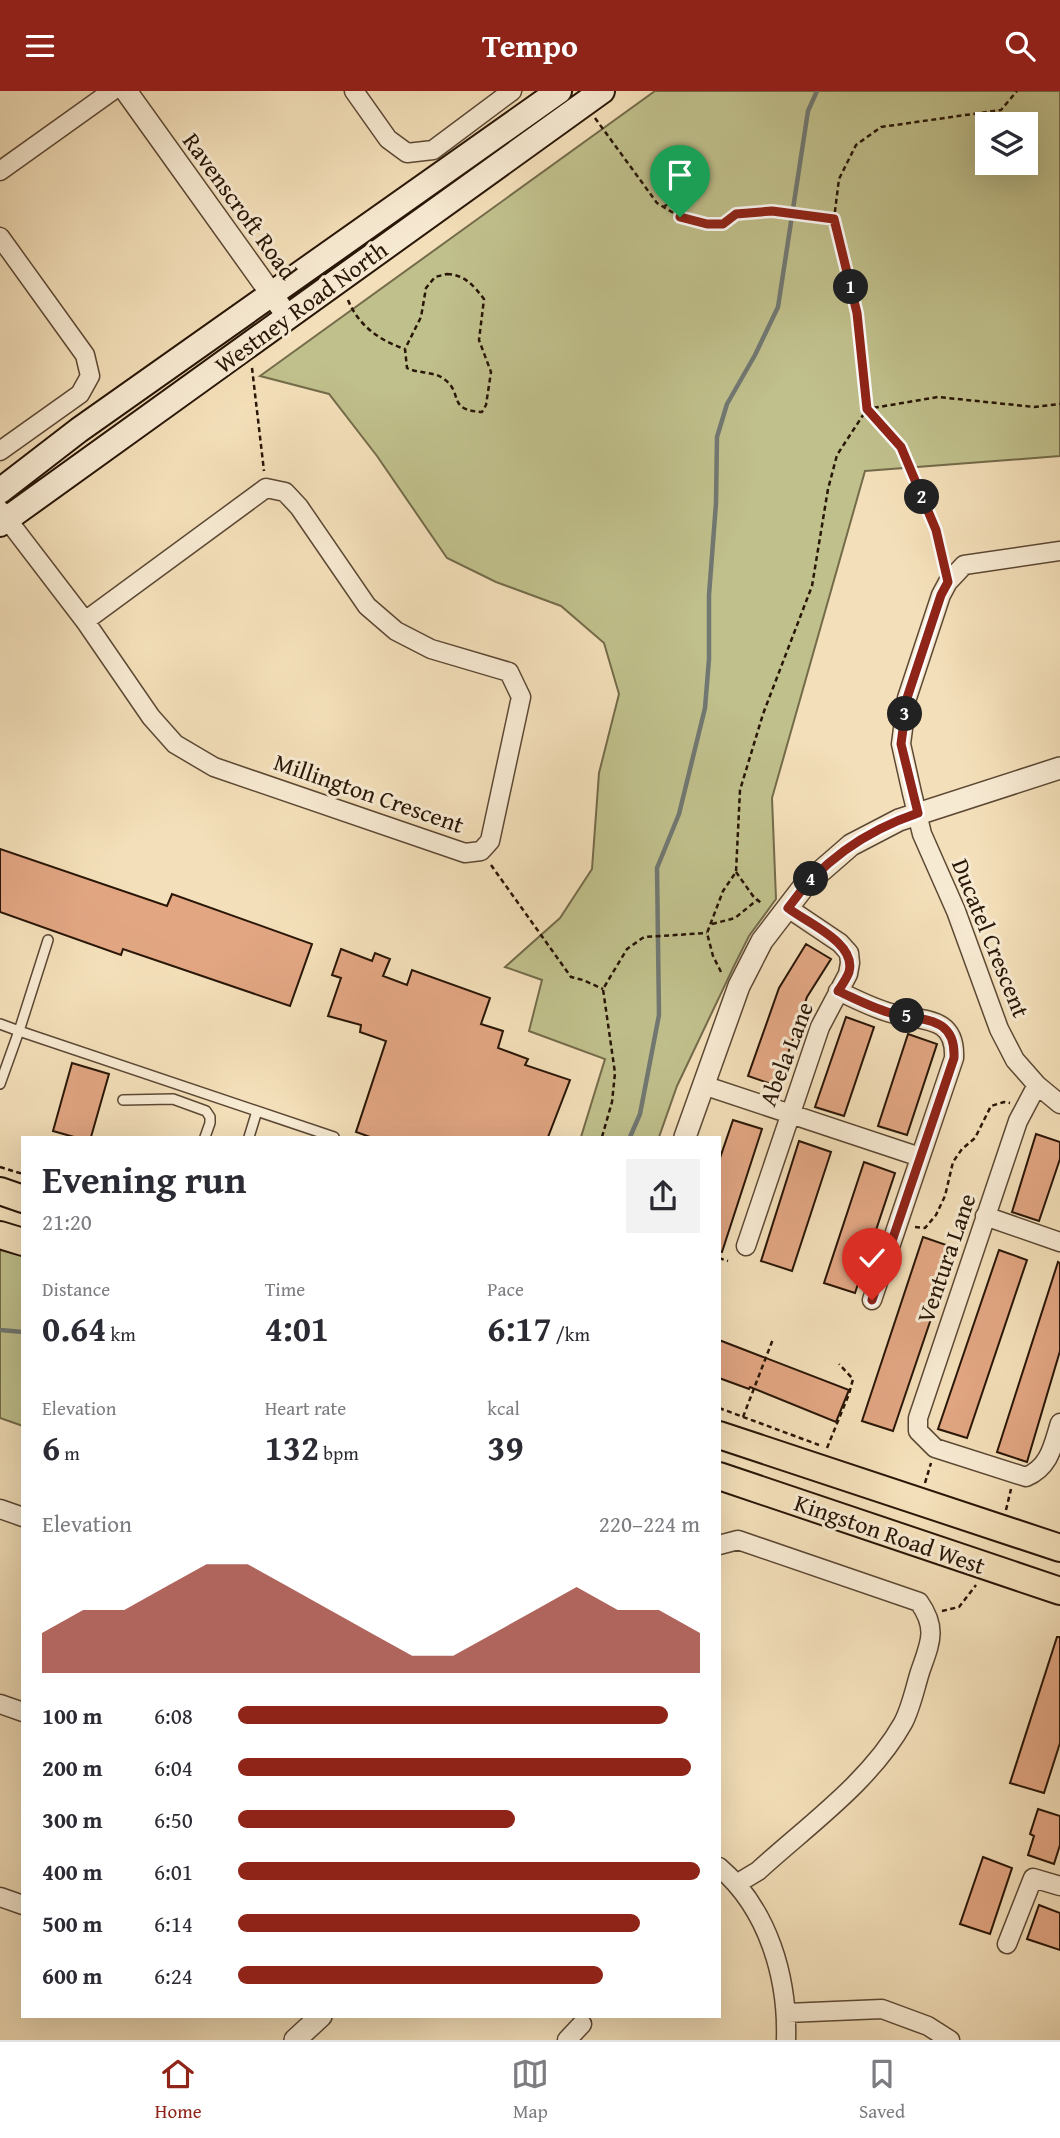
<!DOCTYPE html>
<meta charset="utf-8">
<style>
:root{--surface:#fff;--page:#f2f2f3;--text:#2b2b33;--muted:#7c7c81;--line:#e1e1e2;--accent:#8f2418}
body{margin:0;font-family:"Gentium Book Plus",serif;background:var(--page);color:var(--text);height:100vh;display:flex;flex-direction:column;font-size:26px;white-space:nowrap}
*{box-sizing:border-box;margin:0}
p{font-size:23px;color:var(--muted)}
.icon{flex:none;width:38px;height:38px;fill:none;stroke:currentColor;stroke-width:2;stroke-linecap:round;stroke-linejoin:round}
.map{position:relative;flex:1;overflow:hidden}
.sheet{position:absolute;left:21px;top:1045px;width:700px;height:882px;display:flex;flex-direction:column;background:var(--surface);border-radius:0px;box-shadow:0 7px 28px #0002}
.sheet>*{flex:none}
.buttons{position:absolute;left:975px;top:21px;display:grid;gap:14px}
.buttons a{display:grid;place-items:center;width:63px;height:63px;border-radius:0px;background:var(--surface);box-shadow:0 7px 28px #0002;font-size:35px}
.pin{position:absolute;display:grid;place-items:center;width:60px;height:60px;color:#fff;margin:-72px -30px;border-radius:50% 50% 50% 0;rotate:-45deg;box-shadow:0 0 7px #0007}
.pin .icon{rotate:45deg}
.km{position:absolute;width:35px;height:35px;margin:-18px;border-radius:50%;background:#222;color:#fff;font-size:19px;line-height:35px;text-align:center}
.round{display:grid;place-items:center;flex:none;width:74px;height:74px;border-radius:0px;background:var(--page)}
.summary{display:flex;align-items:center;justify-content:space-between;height:119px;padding:0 21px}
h1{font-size:38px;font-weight:700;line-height:52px}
.metrics{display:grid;grid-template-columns:repeat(3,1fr);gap:10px;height:119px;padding:7px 21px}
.metrics div{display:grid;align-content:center}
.metrics b{font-size:35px;font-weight:700}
.metrics small{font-size:19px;font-weight:400}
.metrics p{font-size:19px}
.chart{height:196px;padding:14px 21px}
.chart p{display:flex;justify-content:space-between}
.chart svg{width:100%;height:126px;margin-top:7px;fill:var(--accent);opacity:.7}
ul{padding:0 21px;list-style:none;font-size:23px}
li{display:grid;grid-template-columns:112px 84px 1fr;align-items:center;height:52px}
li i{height:18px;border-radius:9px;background:var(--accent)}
header{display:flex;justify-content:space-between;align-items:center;height:91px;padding:0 21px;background:var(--accent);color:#fff;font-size:32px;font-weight:700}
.menu{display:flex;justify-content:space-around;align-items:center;height:98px;border-top:2px solid var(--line);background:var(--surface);font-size:19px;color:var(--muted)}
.menu a{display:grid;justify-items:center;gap:4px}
.menu .on{color:var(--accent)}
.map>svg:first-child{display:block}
.green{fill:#c0c08c;stroke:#746b4a;stroke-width:2;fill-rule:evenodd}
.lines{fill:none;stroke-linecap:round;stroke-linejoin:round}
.stream{stroke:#717872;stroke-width:4.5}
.building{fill:#e2a683;stroke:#291607;stroke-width:2}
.service-casing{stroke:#5c4834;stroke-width:12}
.minor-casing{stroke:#5c4834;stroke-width:21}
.tertiary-casing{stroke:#5c4834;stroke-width:24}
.secondary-casing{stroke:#291607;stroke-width:28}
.primary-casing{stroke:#291607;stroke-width:30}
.path{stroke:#291607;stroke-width:2.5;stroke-dasharray:5 3.5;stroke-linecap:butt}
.service{stroke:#f7ead2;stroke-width:9}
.minor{stroke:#f7ead2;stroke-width:18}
.tertiary{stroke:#f7ead2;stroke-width:21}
.secondary{stroke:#f7ead2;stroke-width:24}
.primary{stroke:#f3dfb9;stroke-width:26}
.route-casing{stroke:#fff;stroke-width:14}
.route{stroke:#8f2418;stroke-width:9}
.labels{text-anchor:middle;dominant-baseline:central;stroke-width:6;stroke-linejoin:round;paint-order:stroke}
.street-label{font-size:24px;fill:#291607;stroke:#f7ead2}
</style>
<header><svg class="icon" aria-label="menu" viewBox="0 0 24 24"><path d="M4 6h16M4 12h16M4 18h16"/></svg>Tempo<svg class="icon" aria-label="search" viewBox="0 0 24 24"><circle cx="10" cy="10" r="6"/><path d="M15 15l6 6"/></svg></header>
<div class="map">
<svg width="1060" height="1949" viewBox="0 0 1060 1949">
<rect width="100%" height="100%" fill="#f3dfb9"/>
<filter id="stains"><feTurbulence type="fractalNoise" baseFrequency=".00286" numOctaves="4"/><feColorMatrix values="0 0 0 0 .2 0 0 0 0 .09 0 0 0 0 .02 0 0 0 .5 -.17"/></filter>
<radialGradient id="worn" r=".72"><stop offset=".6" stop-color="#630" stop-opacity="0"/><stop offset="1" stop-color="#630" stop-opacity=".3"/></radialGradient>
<!-- green -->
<path class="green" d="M655,0H1060V365L865,380L772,707L776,808L749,845L734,875L677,995L659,1046H581L605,968L529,940L542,889L505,876L560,827L592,778L599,682L619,603L604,552L561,515L496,491L447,467L377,365L329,303L260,285ZM987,33H1026V72H987Z
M0,1158L23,1165V1335L0,1327Z"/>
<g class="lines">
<!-- stream -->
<path class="stream" d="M630,1046L640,1023L659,924L657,777L679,723L705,617L709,568V504L716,412L717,346L727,313L755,264L778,216L808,20L817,0
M0,1239L23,1241"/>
</g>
<!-- building -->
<path class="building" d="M0,758L167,815L172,803L312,853L290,915L123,858L121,864L0,821Z
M806,853L831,868L807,906L777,995L748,985L779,897Z
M341,858L372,870L375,862L390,868L383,885L407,894L412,879L490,907L481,933L503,940L498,957L528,968L525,974L570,989L548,1046H370L356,1041L386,950L360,941L361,934L328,925L341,887L332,884Z
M846,926L874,936L844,1025L815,1016Z
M908,943L937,953L907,1044L878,1035Z
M72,972L109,983L91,1046H74L53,1040Z
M733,1029L762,1038L722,1161L719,1160V1070Z
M1036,1043L1060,1051V1068L1039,1130L1012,1121Z
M799,1050L831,1061L792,1180L761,1170Z
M864,1071L895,1082L855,1202L824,1192Z
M923,1146L955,1157L893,1340L862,1330Z
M999,1159L1027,1169L967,1347L938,1338Z
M1058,1171L1060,1172V1260L1027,1371L997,1361Z
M719,1249L849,1299L836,1331L750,1296L749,1298L719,1287Z
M1057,1546H1060V1652L1044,1702L1010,1692Z
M1038,1718L1060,1725V1754L1054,1773L1028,1764L1034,1745L1030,1743Z
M983,1766L1012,1777L990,1843L960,1833Z
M1039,1814L1060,1822V1859L1027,1848Z"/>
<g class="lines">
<defs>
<path id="service" d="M48,849L19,940L334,1046
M0,933L19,940L0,993
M123,1009L173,1008L206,1020L210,1026V1032L205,1046
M249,1046L257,1020"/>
<path id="minor" d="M354,0L388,48L407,62L433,59L512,0
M0,80L112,0
M0,146L85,264L90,285L80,303L0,360
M0,419L85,530L151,626L175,653L214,676L465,762L481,760L490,750L521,606L509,581L431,558L396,540L367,515L299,416L285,401L266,397L85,530
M1060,460L964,474L948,491L941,504L907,607L901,653L912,702L922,743L956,820L999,938L1015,969L1037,994L1060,1013
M838,900C856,908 876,919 895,923C925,930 956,926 954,967L872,1209
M703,994L920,1066
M1037,994L1018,1030L918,1327V1340L935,1357L1026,1386C1050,1376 1053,1354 1060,1332
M985,1125L1060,1151
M746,1155L820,936L848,883L850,872L849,862L840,852L788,817
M0,1418L23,1426
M719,1454L738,1449L919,1511C938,1538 930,1552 920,1581C915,1597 911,1617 903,1632C870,1691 807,1735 758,1780L738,1792
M0,1613L23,1621
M719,1776C768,1818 788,1886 786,1949
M0,1806L23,1814
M1007,1853L1033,1787L1060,1795
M787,1922L882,1918L928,1935L950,1949
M567,1949L582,1933"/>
<path id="tertiary" d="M126,0L288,226
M685,1046L739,895L762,850L805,794L851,754L899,729L1060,677
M295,1949L321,1925"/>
<path id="secondary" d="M0,400L79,339L559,0
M0,433L602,0"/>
<path id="primary" d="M0,1100L23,1108
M0,1144L23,1151
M719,1344L1060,1457
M719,1385L1060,1500"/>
</defs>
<!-- service casing -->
<use href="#service" class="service-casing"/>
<!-- minor casing -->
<use href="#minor" class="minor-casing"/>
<!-- tertiary casing -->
<use href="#tertiary" class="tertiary-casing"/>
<!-- secondary casing -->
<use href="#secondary" class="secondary-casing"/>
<!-- primary casing -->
<use href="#primary" class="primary-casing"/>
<!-- path -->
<path class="path" d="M595,27L657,112L680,126L707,133H723L736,123L772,120L834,128
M663,116L696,97
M447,183C465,184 473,194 484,208L479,249L491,281L486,314L482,321C446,319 464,302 444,288C434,280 419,283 407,277L405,258L421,226L426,197L435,186Z
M348,209C358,234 380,250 405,258
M252,277L264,380
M943,471L936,439L901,356L867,318L857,222L834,128L839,88L856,54L881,36L1001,19L1017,0
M491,774L571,886L583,889L603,898
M736,781L753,805L761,812
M712,833L735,827L757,809
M721,881L713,865L707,842L723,800L736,781L740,699L763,623L812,495L828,398L837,364L867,318L938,306L1034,316L1060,313
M602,1046L612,1011L615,982L603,898L627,858L644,846L707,842
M0,1076L23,1083
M915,1136L925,1137L936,1124L945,1105L953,1071L962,1058L975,1047L991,1015L1004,1011L1010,1012
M719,1167L728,1170
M719,1317L819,1354
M743,1326L773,1248
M827,1357L849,1303L853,1288L839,1273
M925,1392L931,1372
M1006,1419L1011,1398
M942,1520L959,1516L976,1494"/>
<!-- service -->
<use href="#service" class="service"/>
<!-- minor -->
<use href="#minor" class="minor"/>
<!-- tertiary -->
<use href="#tertiary" class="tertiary"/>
<!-- secondary -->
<use href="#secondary" class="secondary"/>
<!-- primary -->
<use href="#primary" class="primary"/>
</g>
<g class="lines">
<defs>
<path id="route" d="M680,126L707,133H723L736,123L772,120L834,128L857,222L867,318L901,356L936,439L948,491L941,504L907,607L901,653L918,722C865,740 820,772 788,817C807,832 857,852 849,881C847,887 842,894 838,900C856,908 876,919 895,923C925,930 956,926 954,967L872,1209"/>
</defs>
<!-- route casing -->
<use href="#route" class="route-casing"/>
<!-- route -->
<use href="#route" class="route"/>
</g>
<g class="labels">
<!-- street labels -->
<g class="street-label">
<text transform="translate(240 115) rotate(54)">Ravenscroft Road</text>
<text transform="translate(301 216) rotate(-36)">Westney Road North</text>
<text transform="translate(369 702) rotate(19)">Millington Crescent</text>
<text transform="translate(991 847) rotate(68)">Ducatel Crescent</text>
<text transform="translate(786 963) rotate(-69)">Abela Lane</text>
<text transform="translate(946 1167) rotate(-71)">Ventura Lane</text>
<text transform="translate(890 1443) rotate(19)">Kingston Road West</text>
</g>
</g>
<rect width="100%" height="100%" filter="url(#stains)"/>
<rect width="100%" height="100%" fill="url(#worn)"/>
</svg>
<div class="buttons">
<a><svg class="icon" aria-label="layers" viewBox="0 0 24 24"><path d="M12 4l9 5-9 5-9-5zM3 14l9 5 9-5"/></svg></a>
</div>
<div class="pin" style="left:680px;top:126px;background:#1e9e55"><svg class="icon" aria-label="arrive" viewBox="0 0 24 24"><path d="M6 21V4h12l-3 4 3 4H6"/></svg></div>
<div class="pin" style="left:872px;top:1209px;background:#d93025"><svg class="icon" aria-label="check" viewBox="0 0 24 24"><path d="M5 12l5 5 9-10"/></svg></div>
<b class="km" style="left:851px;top:196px">1</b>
<b class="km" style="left:922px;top:406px">2</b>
<b class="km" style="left:905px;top:623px">3</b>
<b class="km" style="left:811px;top:788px">4</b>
<b class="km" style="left:907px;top:925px">5</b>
<section class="sheet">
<div class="summary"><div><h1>Evening run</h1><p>21:20</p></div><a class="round"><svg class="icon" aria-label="share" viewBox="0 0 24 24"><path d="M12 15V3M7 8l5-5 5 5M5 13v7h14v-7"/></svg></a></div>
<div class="metrics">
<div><p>Distance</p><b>0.64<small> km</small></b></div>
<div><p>Time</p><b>4:01</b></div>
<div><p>Pace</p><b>6:17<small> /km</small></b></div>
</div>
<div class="metrics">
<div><p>Elevation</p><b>6<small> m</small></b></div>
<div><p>Heart rate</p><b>132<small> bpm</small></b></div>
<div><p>kcal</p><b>39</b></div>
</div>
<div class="chart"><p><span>Elevation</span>220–224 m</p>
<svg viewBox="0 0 160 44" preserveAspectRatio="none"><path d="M0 44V30L10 22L20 22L30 14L40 6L50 6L60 14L70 22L80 30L90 38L100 38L110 30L120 22L130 14L140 22L150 22L160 30V44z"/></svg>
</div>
<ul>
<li><b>100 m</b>6:08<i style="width:93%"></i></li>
<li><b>200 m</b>6:04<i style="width:98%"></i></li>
<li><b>300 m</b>6:50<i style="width:60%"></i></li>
<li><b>400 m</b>6:01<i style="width:100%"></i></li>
<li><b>500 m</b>6:14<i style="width:87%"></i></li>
<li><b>600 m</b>6:24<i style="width:79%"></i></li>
</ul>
</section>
</div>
<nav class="menu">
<a class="on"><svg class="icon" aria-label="home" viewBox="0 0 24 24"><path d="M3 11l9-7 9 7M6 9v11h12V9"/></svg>Home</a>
<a><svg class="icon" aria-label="map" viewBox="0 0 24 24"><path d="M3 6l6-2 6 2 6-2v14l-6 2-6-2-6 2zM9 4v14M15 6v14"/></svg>Map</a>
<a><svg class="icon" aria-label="saved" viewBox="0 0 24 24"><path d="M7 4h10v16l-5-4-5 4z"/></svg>Saved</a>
</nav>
